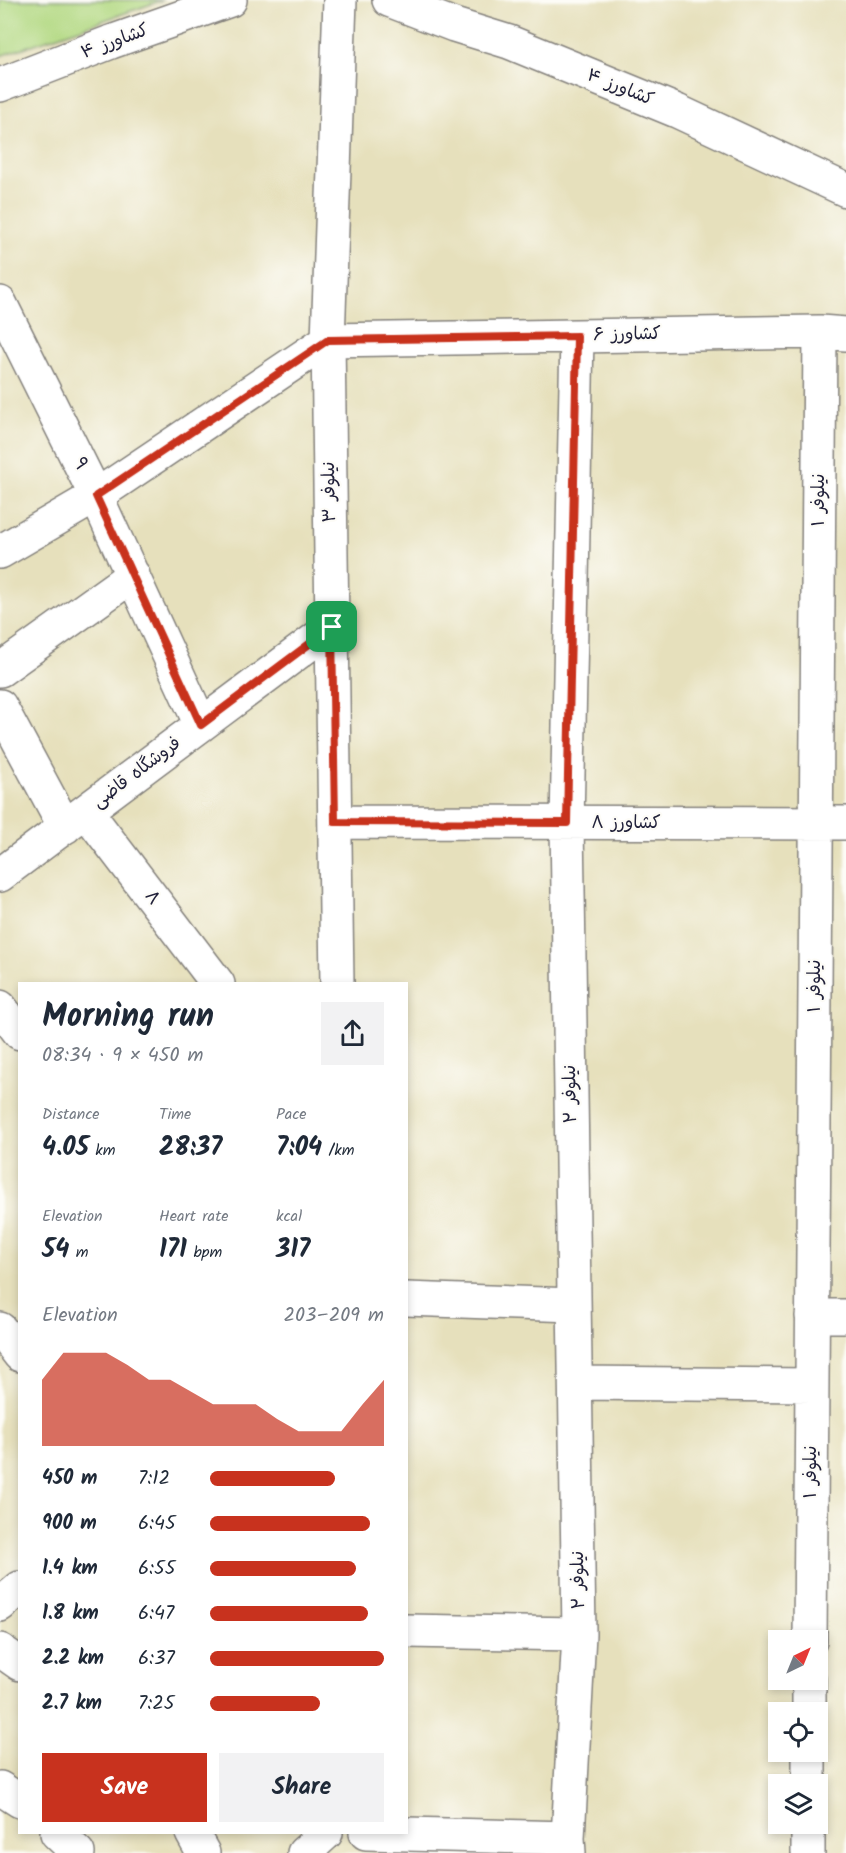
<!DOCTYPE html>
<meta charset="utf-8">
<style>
:root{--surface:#fff;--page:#f2f2f3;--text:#1f2937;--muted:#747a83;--accent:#c8321e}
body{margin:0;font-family:Kalam,"Playpen Sans Arabic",sans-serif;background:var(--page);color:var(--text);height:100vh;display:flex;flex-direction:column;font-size:22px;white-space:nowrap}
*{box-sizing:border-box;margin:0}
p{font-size:20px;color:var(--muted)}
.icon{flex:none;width:33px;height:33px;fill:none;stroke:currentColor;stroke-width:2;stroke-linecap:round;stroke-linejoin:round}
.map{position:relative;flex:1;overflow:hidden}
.drawer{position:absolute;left:18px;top:982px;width:390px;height:852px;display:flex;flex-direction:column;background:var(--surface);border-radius:0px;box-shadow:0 3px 9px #0003}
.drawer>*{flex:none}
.needle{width:39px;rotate:43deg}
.fabs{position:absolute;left:768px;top:1630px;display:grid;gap:12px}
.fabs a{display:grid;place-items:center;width:60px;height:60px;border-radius:0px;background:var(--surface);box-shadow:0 3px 9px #0003;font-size:30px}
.pin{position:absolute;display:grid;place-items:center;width:51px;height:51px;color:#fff;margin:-26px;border-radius:12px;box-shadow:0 3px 9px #0006}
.round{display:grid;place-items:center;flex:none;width:63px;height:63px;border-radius:0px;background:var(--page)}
.headline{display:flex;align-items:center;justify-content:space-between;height:102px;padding:0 24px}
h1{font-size:33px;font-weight:700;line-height:45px}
.figures{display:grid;grid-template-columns:repeat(3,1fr);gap:9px;height:102px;padding:6px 24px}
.figures div{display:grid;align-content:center}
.figures b{font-size:26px;font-weight:700}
.figures small{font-size:16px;font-weight:400}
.figures p{font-size:16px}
.chart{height:168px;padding:12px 24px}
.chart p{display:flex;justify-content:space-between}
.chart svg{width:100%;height:108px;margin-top:6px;fill:var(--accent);opacity:.7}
.cta{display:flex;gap:12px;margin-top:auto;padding:12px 24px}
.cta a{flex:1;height:69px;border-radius:0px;background:var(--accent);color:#fff;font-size:24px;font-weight:700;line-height:69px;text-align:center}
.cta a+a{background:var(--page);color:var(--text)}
ul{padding:0 24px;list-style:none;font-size:20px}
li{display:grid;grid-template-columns:96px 72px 1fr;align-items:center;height:45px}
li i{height:15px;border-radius:8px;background:var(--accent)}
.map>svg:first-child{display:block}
.green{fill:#b3d983;stroke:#6a7e5f;stroke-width:1.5}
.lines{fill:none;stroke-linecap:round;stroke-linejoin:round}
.minor-casing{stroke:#84817c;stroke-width:36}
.minor{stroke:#fff;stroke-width:33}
.route-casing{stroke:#fff;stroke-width:12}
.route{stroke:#c8321e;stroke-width:8}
.labels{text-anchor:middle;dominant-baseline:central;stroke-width:4.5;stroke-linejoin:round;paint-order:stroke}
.street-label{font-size:18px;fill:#22223b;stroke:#fdfcf7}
</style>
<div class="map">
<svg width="846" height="1853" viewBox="0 0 846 1853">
<rect width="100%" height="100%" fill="#fdfcf7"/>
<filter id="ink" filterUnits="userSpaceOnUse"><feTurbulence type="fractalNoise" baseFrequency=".0167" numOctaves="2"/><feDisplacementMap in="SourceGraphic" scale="12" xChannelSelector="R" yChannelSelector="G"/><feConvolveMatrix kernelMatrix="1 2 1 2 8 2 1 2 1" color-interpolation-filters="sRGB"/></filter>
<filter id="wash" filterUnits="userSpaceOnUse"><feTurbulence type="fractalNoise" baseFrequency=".008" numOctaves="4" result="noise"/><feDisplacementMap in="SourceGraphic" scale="24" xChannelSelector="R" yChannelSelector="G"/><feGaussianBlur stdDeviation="1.35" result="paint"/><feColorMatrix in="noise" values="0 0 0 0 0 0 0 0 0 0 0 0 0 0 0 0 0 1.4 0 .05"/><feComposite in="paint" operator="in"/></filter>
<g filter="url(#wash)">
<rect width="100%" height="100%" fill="#e6e0bc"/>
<!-- green -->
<path class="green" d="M0,0H163L0,56Z"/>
</g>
<g filter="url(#ink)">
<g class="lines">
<defs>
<path id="minor" d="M389,0L454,25L509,42L677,111L846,190
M0,85L111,42L230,0
M0,303L96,496L201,725
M0,552L96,496L328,340L820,332L846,334
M0,670L133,575
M0,706L65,827
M86,811L218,984
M335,822L846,823
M0,875L332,627
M337,984L328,340L340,0
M0,1007L20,1033
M406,1299L574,1305
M812,1316H846
M0,1329L20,1355
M576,1383L812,1385
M0,1605L20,1588
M406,1631L579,1634
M810,1641L820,332
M0,1650L20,1664
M809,1713V1680
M809,1785V1752
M0,1788L20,1801
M57,1833L78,1853
M192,1833L203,1853
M366,1833L568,1838
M304,1853L326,1833
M569,1853L568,1838L579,1634L567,823L577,336
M808,1853V1824"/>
</defs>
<!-- minor casing -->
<use href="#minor" class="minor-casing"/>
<!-- minor -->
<use href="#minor" class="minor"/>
</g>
</g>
<g class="lines" filter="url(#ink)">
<defs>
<path id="route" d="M577,336L567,823L335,822L332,627L201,725L96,496L328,340Z"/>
</defs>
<!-- route casing -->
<use href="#route" class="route-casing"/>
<!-- route -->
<use href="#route" class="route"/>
</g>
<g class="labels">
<!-- street labels -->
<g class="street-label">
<text transform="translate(115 42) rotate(-20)">کشاورز ۴</text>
<text transform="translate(620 88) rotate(22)">کشاورز ۴</text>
<text transform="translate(627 335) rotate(-1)">کشاورز ۶</text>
<text transform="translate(80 464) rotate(64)">۹</text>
<text transform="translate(330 492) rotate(-91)">نیلوفر ۳</text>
<text transform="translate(819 500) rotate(-90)">نیلوفر ۱</text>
<text transform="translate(137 773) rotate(-37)">فروشگاه قاضی</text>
<text x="626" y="823">کشاورز ۸</text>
<text transform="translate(152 898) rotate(53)">۸</text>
<text transform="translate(815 986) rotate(-90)">نیلوفر ۱</text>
<text transform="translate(571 1094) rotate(-91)">نیلوفر ۲</text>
<text transform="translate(811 1472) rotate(-90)">نیلوفر ۱</text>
<text transform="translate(579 1580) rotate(-91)">نیلوفر ۲</text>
</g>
</g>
</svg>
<div class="fabs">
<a><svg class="needle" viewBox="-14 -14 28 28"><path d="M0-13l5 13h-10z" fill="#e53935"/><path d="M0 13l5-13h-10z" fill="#747a83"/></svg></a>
<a><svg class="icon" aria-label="locate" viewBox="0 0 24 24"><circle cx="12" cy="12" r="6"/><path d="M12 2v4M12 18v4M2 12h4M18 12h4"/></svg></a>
<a><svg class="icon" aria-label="layers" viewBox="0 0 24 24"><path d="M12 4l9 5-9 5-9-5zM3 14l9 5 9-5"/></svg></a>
</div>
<div class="pin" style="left:332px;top:627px;background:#1e9e55"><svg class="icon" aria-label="arrive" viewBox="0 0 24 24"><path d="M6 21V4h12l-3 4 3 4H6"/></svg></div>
<section class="drawer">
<div class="headline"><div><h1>Morning run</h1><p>08:34 · 9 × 450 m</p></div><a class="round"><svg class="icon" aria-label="share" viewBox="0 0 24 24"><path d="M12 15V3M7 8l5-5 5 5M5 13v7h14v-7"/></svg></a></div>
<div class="figures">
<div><p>Distance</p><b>4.05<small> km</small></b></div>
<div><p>Time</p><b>28:37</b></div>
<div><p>Pace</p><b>7:04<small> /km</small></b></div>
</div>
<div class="figures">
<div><p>Elevation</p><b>54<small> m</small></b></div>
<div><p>Heart rate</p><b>171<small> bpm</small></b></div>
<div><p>kcal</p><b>317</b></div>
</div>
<div class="chart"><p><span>Elevation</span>203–209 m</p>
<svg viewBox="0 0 160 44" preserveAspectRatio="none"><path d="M0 44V17L10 6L20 6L30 6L40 11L50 17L60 17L70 22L80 27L90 27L100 27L110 33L120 38L130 38L140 38L150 27L160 17V44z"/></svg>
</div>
<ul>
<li><b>450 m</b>7:12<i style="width:72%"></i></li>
<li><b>900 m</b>6:45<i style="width:92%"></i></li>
<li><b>1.4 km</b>6:55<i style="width:84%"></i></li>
<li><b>1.8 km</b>6:47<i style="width:91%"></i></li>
<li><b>2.2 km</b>6:37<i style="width:100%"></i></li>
<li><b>2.7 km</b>7:25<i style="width:63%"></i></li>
</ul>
<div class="cta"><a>Save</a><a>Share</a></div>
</section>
</div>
